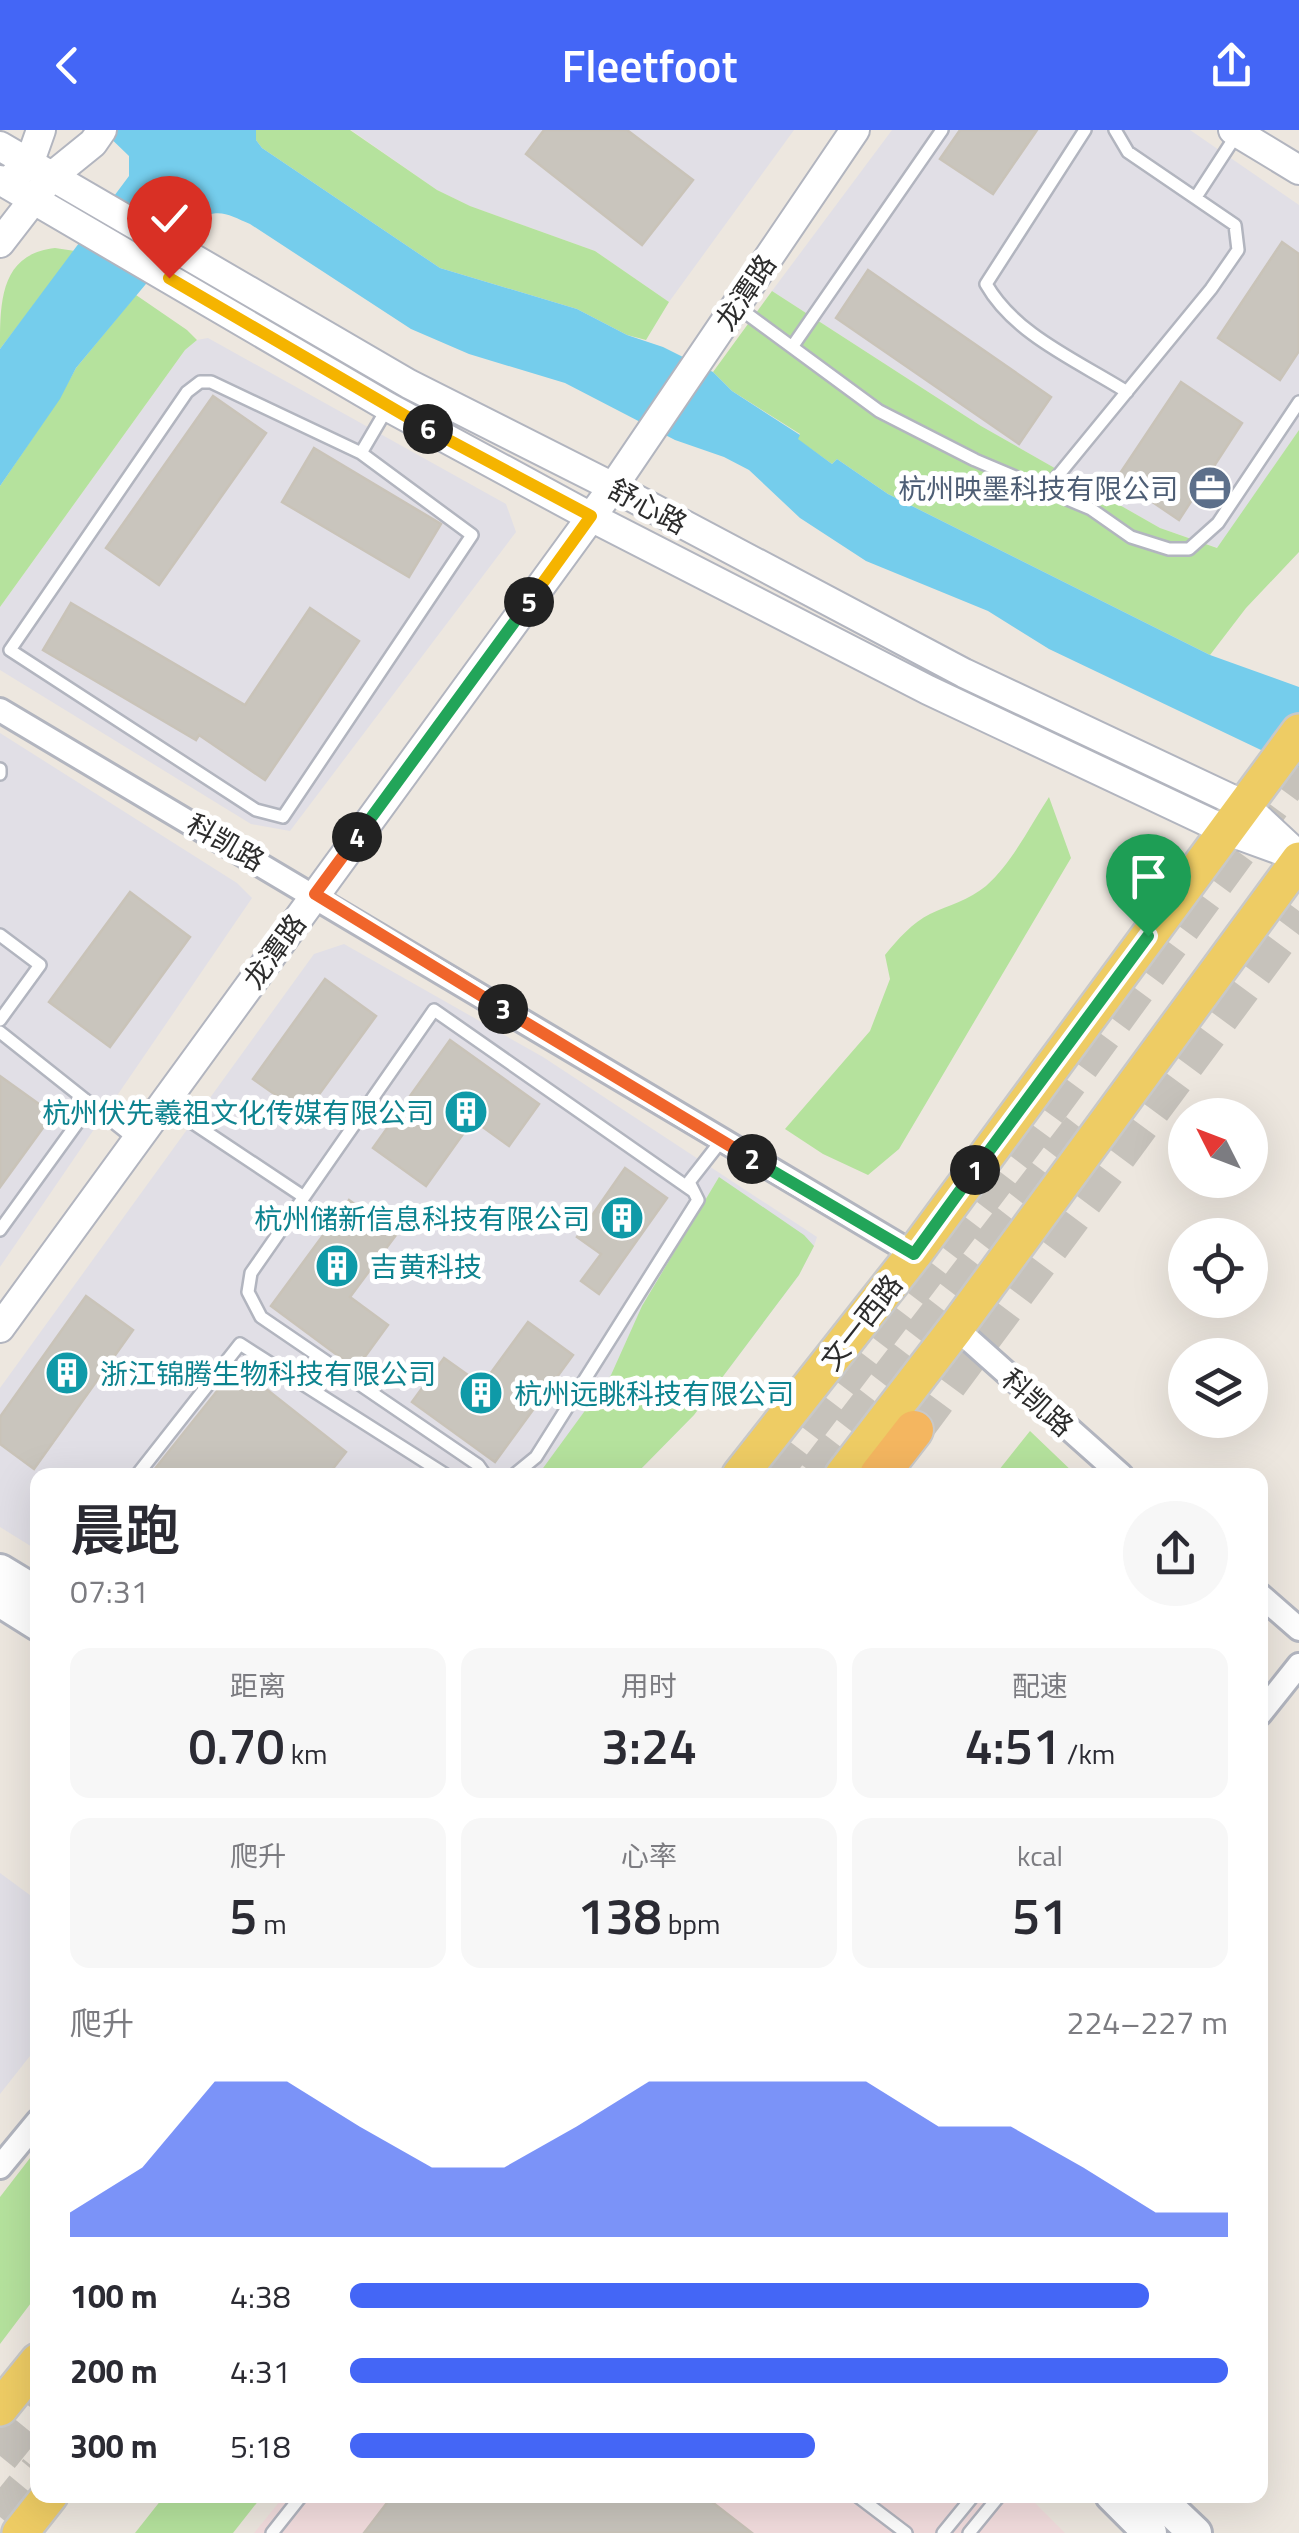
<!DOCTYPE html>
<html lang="zh">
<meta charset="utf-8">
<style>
:root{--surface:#fff;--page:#f7f7f7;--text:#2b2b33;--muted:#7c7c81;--accent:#4466f6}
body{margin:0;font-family:"Titillium Web","Noto Sans SC",sans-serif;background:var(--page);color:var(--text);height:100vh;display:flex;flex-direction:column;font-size:38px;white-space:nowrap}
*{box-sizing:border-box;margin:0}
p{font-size:32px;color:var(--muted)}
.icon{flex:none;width:55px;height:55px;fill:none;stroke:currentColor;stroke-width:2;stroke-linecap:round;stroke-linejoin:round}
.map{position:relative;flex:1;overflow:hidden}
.drawer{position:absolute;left:30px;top:1338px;width:1238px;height:1035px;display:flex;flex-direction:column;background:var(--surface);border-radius:20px;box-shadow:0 10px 40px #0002}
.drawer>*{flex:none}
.needle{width:65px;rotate:312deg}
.fabs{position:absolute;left:1168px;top:968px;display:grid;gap:20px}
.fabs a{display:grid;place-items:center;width:100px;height:100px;border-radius:50%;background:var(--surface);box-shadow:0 10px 40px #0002;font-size:50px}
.pin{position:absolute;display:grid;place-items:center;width:85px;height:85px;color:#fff;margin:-102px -42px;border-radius:50% 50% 50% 0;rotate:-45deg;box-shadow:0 0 10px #0007}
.pin .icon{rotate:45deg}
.km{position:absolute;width:50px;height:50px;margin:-25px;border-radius:50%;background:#222;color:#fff;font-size:28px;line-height:50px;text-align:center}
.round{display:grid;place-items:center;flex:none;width:105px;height:105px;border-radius:52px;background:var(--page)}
.overview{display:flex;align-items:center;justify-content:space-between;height:170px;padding:0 40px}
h1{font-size:55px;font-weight:600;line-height:75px}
.metrics{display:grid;grid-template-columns:repeat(3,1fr);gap:15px;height:170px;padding:10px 40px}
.metrics div{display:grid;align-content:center;border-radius:20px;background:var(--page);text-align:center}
.metrics b{font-size:50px;font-weight:600}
.metrics small{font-size:28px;font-weight:400}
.metrics p{font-size:28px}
.chart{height:280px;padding:20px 40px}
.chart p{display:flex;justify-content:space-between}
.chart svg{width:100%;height:180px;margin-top:10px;fill:var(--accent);opacity:.7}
ul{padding:0 40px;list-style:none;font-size:32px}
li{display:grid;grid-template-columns:160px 120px 1fr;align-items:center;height:75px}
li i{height:25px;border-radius:12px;background:var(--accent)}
header{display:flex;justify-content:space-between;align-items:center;height:130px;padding:0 40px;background:var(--accent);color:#fff;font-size:45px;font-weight:600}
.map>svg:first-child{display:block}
.industrial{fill:#e1dfe6}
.medical{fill:#f3ddde}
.green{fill:#b5e29d}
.water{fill:#75cdec}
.building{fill:#c9c5bd;stroke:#c9c3b8;stroke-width:2.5}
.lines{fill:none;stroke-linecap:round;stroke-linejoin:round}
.trunk-tunnel{stroke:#c6c2bb;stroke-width:38;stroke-dasharray:38 19;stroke-linecap:butt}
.service-casing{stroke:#b2b5bf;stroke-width:16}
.minor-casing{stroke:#b2b5bf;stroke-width:28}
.tertiary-casing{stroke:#b2b5bf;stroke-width:32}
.secondary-casing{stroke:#b2b5bf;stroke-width:38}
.primary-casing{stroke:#c8c8c8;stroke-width:40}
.trunk-casing{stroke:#c8c8c8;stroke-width:42}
.service{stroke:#fff;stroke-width:11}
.minor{stroke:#fff;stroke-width:22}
.tertiary{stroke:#fff;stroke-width:28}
.secondary{stroke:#fff;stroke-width:32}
.primary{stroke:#eecc64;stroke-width:35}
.trunk{stroke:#f4b660;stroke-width:38}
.split-1-casing{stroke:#fff;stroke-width:20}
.split-2-casing{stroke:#fff;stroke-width:20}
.split-3-casing{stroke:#fff;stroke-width:20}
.split-4-casing{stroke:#fff;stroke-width:20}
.split-5-casing{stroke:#fff;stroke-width:20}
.split-6-casing{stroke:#fff;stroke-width:20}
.split-7-casing{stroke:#fff;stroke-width:20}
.split-1{stroke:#22a559;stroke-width:12}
.split-2{stroke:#22a559;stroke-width:12}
.split-3{stroke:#f0652b;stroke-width:12}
.split-4{stroke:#f0652b;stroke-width:12}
.split-5{stroke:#22a559;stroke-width:12}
.split-6{stroke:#f5b400;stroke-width:12}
.split-7{stroke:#f5b400;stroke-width:12}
.labels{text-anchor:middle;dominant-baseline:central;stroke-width:10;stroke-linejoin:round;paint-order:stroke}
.street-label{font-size:28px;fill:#2c2c2c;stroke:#fff}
.service-label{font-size:28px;fill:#4e5e75;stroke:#fff;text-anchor:end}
.culture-label{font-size:28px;fill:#0d838f;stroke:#fff;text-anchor:start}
</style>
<header><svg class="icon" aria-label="back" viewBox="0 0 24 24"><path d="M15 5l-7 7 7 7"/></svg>Fleetfoot<svg class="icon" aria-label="share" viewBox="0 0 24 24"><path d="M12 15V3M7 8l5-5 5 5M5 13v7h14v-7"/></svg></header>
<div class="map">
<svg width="1299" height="2403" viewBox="0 0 1299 2403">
<rect width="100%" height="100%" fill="#ede7df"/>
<!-- industrial -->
<path class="industrial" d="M351,0H794L669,172L595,121L470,76L437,60Z
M892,0H1190L1299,75V300L1218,418L1160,398L981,296L772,161Z
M208,208L506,374L516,402L290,701L251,694L0,540V477L185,220L197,210Z
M0,603L237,753L252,768L0,1137Z
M344,814L543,927L817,1107L814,1116L799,1145L694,1285L635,1345H38L37,1420L0,1397V1258L314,824Z
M0,1743L38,1771L37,1917L0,1964Z"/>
<!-- medical -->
<path class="medical" d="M285,2365H1027L1065,2403H254Z"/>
<!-- green -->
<path class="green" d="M256,0H350L437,60L470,76L595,121L669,172L646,210L627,205L577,179L440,138L262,18L256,10Z
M55,118L75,121L0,219C0,172 0,124 55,118Z
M772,161L981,296L1160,398L1217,418L1299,300V422L1246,478L1210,525L888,364L837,329L832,334L797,309L800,304L732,261L713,242Z
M136,165L187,200L197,210L185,220L0,477V356L59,269L76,238Z
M1049,667L1071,728L899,1019L868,1045L823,1024L785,999L870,901L890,849L885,825C897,810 913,792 930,784C949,775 969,770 986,756C1012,733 1030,696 1049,667Z
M719,1047L804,1105L814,1116L799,1145L694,1285L635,1345H538L611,1245L642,1176Z
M1030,1301L1076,1345H995Z
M37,2019V2165L0,2214V2067Z
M165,2365H263L233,2403H135Z"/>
<!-- water -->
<path class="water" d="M102,0H256V10L262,18L440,138L577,179L627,205L663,217L713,242L732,261L800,305L798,309L832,334L837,329L888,364L1210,525L1299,557V638L1049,519L988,481L866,431L800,388L749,340L724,327L675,310L565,253L469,224L411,199L250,94C231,86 219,77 200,89L76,238L60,269L0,356V219L129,46V26Z"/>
<!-- building -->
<path class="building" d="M544,0H627L693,50L642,115L526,24Z
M960,0H1037L993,64L940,29Z
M1282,112L1299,124V221L1280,250L1218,208Z
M868,140L1051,267L1019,314L836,188Z
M1181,252L1242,293L1179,390L1117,348Z
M213,266L266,303L159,455L106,418Z
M314,318L441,394L409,447L282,372Z
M71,473L245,575L310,478L359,511L265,650L199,605L196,610L43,520Z
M130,762L190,807L110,917L49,872Z
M325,849L376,886L304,985L253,949Z
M450,910L539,974L509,1016L473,990L426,1056L373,1018Z
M0,946L53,984L0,1057Z
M625,1038L667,1068L599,1164L581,1151L601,1124L577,1107Z
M349,1070L396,1105L350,1167L388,1195L356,1239L271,1176Z
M86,1166L133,1200L34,1339L0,1314V1287Z
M528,1192L573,1225L495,1332L412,1272L444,1228L482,1255Z
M237,1236L346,1322L328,1345H150Z
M393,2365H703L752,2403H364Z"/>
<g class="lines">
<!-- trunk-tunnel -->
<path class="trunk-tunnel" d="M914,1300L1299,781
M771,1345L1025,1011L1299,637
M815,1345L1091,986
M0,2326L38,2279
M0,2387L38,2341"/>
<defs>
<path id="service" d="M1085,0L986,154C1015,205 1078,231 1127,262
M1196,67L1237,4
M735,175L879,281L975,330L1091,379L1131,407L1169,419H1189L1218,393L1299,272
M792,217L942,0
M361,323L472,405L283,687L256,680L10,520L187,262L200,252H211L361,323L388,277
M1047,359L1211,159L1238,120L1235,95L1128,22L1115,0
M0,639V644
M0,805L40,835L0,890
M0,902L137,1011
M166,975L304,1067
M0,1100L91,974
M137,1345L240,1214L446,1345
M485,1345L478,1335L261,1187L248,1162L251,1143L434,880L693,1061
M514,1345L536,1327L698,1070L689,1052L721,1011
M856,2365L906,2403
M272,2403L302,2365
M943,2403L974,2365
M969,2403L1000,2365"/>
<path id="minor" d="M0,580C306,759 608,945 914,1124
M956,1198L1121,1345
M1260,1465L1299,1499
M1260,1584L1299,1535
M0,2037L38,1991"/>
<path id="tertiary" d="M1233,0L1299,40
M0,16L409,254L613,357L964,543L1244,675L1299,726
M15,45L29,34L41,0
M0,50L388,277L591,387L928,560L1225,700L1288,723
M0,113L51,47L93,13L102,0
M0,1198L613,357L855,0"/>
<path id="secondary" d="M0,1441L38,1464
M0,1470L38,1494
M1112,2365L1150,2403
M1155,2365L1195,2403"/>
<path id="primary" d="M740,1345L914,1124L1299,602
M843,1345L956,1198L1299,730
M0,2278L38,2231
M20,2403L50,2365"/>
<path id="trunk" d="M879,1345L914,1300"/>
</defs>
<!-- service casing -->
<use href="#service" class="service-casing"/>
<!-- minor casing -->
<use href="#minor" class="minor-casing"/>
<!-- tertiary casing -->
<use href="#tertiary" class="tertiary-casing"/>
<!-- secondary casing -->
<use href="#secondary" class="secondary-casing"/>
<!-- primary casing -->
<use href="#primary" class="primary-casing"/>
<!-- trunk casing -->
<use href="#trunk" class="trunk-casing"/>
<!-- service -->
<use href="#service" class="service"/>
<!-- minor -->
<use href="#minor" class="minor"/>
<!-- tertiary -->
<use href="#tertiary" class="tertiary"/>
<!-- secondary -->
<use href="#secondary" class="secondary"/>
<!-- primary -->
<use href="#primary" class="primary"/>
<!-- trunk -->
<use href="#trunk" class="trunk"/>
</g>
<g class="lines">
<defs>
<path id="split-1" d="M975,1040L1148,806"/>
<path id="split-2" d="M752,1029L914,1124L975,1040"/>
<path id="split-3" d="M503,879L752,1029"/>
<path id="split-4" d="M357,707L315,764L503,879"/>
<path id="split-5" d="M357,707L529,472"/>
<path id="split-6" d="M428,299L591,386L529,472"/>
<path id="split-7" d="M169,148L428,299"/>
</defs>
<!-- split-1 casing -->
<use href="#split-1" class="split-1-casing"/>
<!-- split-2 casing -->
<use href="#split-2" class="split-2-casing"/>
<!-- split-3 casing -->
<use href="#split-3" class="split-3-casing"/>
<!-- split-4 casing -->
<use href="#split-4" class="split-4-casing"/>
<!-- split-5 casing -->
<use href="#split-5" class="split-5-casing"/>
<!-- split-6 casing -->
<use href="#split-6" class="split-6-casing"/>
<!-- split-7 casing -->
<use href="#split-7" class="split-7-casing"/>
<!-- split-1 -->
<use href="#split-1" class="split-1"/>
<!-- split-2 -->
<use href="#split-2" class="split-2"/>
<!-- split-3 -->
<use href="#split-3" class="split-3"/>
<!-- split-4 -->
<use href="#split-4" class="split-4"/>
<!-- split-5 -->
<use href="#split-5" class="split-5"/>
<!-- split-6 -->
<use href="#split-6" class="split-6"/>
<!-- split-7 -->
<use href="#split-7" class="split-7"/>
</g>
<!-- icons -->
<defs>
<symbol id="office-disc" viewBox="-11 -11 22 22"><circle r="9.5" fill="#5c6f8a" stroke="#fff"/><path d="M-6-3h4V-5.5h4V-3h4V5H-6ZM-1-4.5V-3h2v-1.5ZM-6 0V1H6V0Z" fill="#fff"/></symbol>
<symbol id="building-disc" viewBox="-11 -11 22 22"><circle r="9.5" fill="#0f9aa8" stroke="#fff"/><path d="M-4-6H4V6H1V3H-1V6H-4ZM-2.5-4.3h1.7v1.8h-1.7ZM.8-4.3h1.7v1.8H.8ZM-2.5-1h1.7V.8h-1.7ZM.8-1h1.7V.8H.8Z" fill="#fff"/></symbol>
</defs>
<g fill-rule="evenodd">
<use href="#office-disc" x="1185" y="333" width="50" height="50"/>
<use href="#building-disc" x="441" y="957" width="50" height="50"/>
<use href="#building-disc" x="597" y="1063" width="50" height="50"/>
<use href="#building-disc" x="312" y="1111" width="50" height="50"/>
<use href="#building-disc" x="42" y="1218" width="50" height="50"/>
<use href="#building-disc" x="456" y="1238" width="50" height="50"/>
</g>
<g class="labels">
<!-- street labels -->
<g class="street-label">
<text transform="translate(745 162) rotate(-56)">龙潭路</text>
<text transform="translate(648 376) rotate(28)">舒心路</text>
<text transform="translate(226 712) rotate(30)">科凯路</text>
<text transform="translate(274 821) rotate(-54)">龙潭路</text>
<text transform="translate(861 1192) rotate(-52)">文一西路</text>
<text transform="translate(1038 1272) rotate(42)">科凯路</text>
</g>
<!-- service labels -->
<g class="service-label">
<text x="1178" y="358">杭州映墨科技有限公司</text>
</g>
<!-- culture labels -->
<g class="culture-label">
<text x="434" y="982" text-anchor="end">杭州伏先羲祖文化传媒有限公司</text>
<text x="590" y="1088" text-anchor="end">杭州储新信息科技有限公司</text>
<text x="370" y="1136">吉黄科技</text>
<text x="100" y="1243">浙江锦腾生物科技有限公司</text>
<text x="514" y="1263">杭州远眺科技有限公司</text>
</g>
</g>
</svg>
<div class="fabs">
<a><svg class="needle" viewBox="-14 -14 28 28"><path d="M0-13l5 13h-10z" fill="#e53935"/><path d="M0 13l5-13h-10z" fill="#7c7c81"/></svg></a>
<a><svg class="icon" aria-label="locate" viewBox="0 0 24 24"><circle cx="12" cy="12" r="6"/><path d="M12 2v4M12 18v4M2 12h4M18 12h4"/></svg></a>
<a><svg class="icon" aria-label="layers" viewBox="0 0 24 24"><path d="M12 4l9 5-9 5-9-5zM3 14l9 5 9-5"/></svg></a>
</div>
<div class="pin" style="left:1148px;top:806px;background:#1e9e55"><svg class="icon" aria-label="arrive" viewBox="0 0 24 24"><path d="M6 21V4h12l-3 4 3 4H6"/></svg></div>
<div class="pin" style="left:169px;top:148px;background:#d93025"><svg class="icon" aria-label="check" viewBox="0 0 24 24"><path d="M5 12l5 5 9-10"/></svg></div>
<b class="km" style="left:975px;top:1040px">1</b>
<b class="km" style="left:752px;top:1029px">2</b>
<b class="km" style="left:503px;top:879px">3</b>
<b class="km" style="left:357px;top:707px">4</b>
<b class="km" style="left:529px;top:472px">5</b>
<b class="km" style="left:428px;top:299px">6</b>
<section class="drawer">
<div class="overview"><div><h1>晨跑</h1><p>07:31</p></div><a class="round"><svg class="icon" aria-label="share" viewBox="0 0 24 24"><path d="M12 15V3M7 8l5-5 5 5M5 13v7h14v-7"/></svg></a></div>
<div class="metrics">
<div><p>距离</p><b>0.70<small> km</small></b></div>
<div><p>用时</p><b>3:24</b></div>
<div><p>配速</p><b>4:51<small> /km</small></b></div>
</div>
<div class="metrics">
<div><p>爬升</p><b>5<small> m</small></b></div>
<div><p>心率</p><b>138<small> bpm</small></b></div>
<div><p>kcal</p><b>51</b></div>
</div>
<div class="chart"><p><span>爬升</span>224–227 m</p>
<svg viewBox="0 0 160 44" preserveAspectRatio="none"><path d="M0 44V38L10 27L20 6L30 6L40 17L50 27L60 27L70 17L80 6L90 6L100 6L110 6L120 17L130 17L140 27L150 38L160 38V44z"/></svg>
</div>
<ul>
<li><b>100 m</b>4:38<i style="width:91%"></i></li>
<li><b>200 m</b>4:31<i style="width:100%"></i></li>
<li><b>300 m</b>5:18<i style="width:53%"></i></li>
</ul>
</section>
</div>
